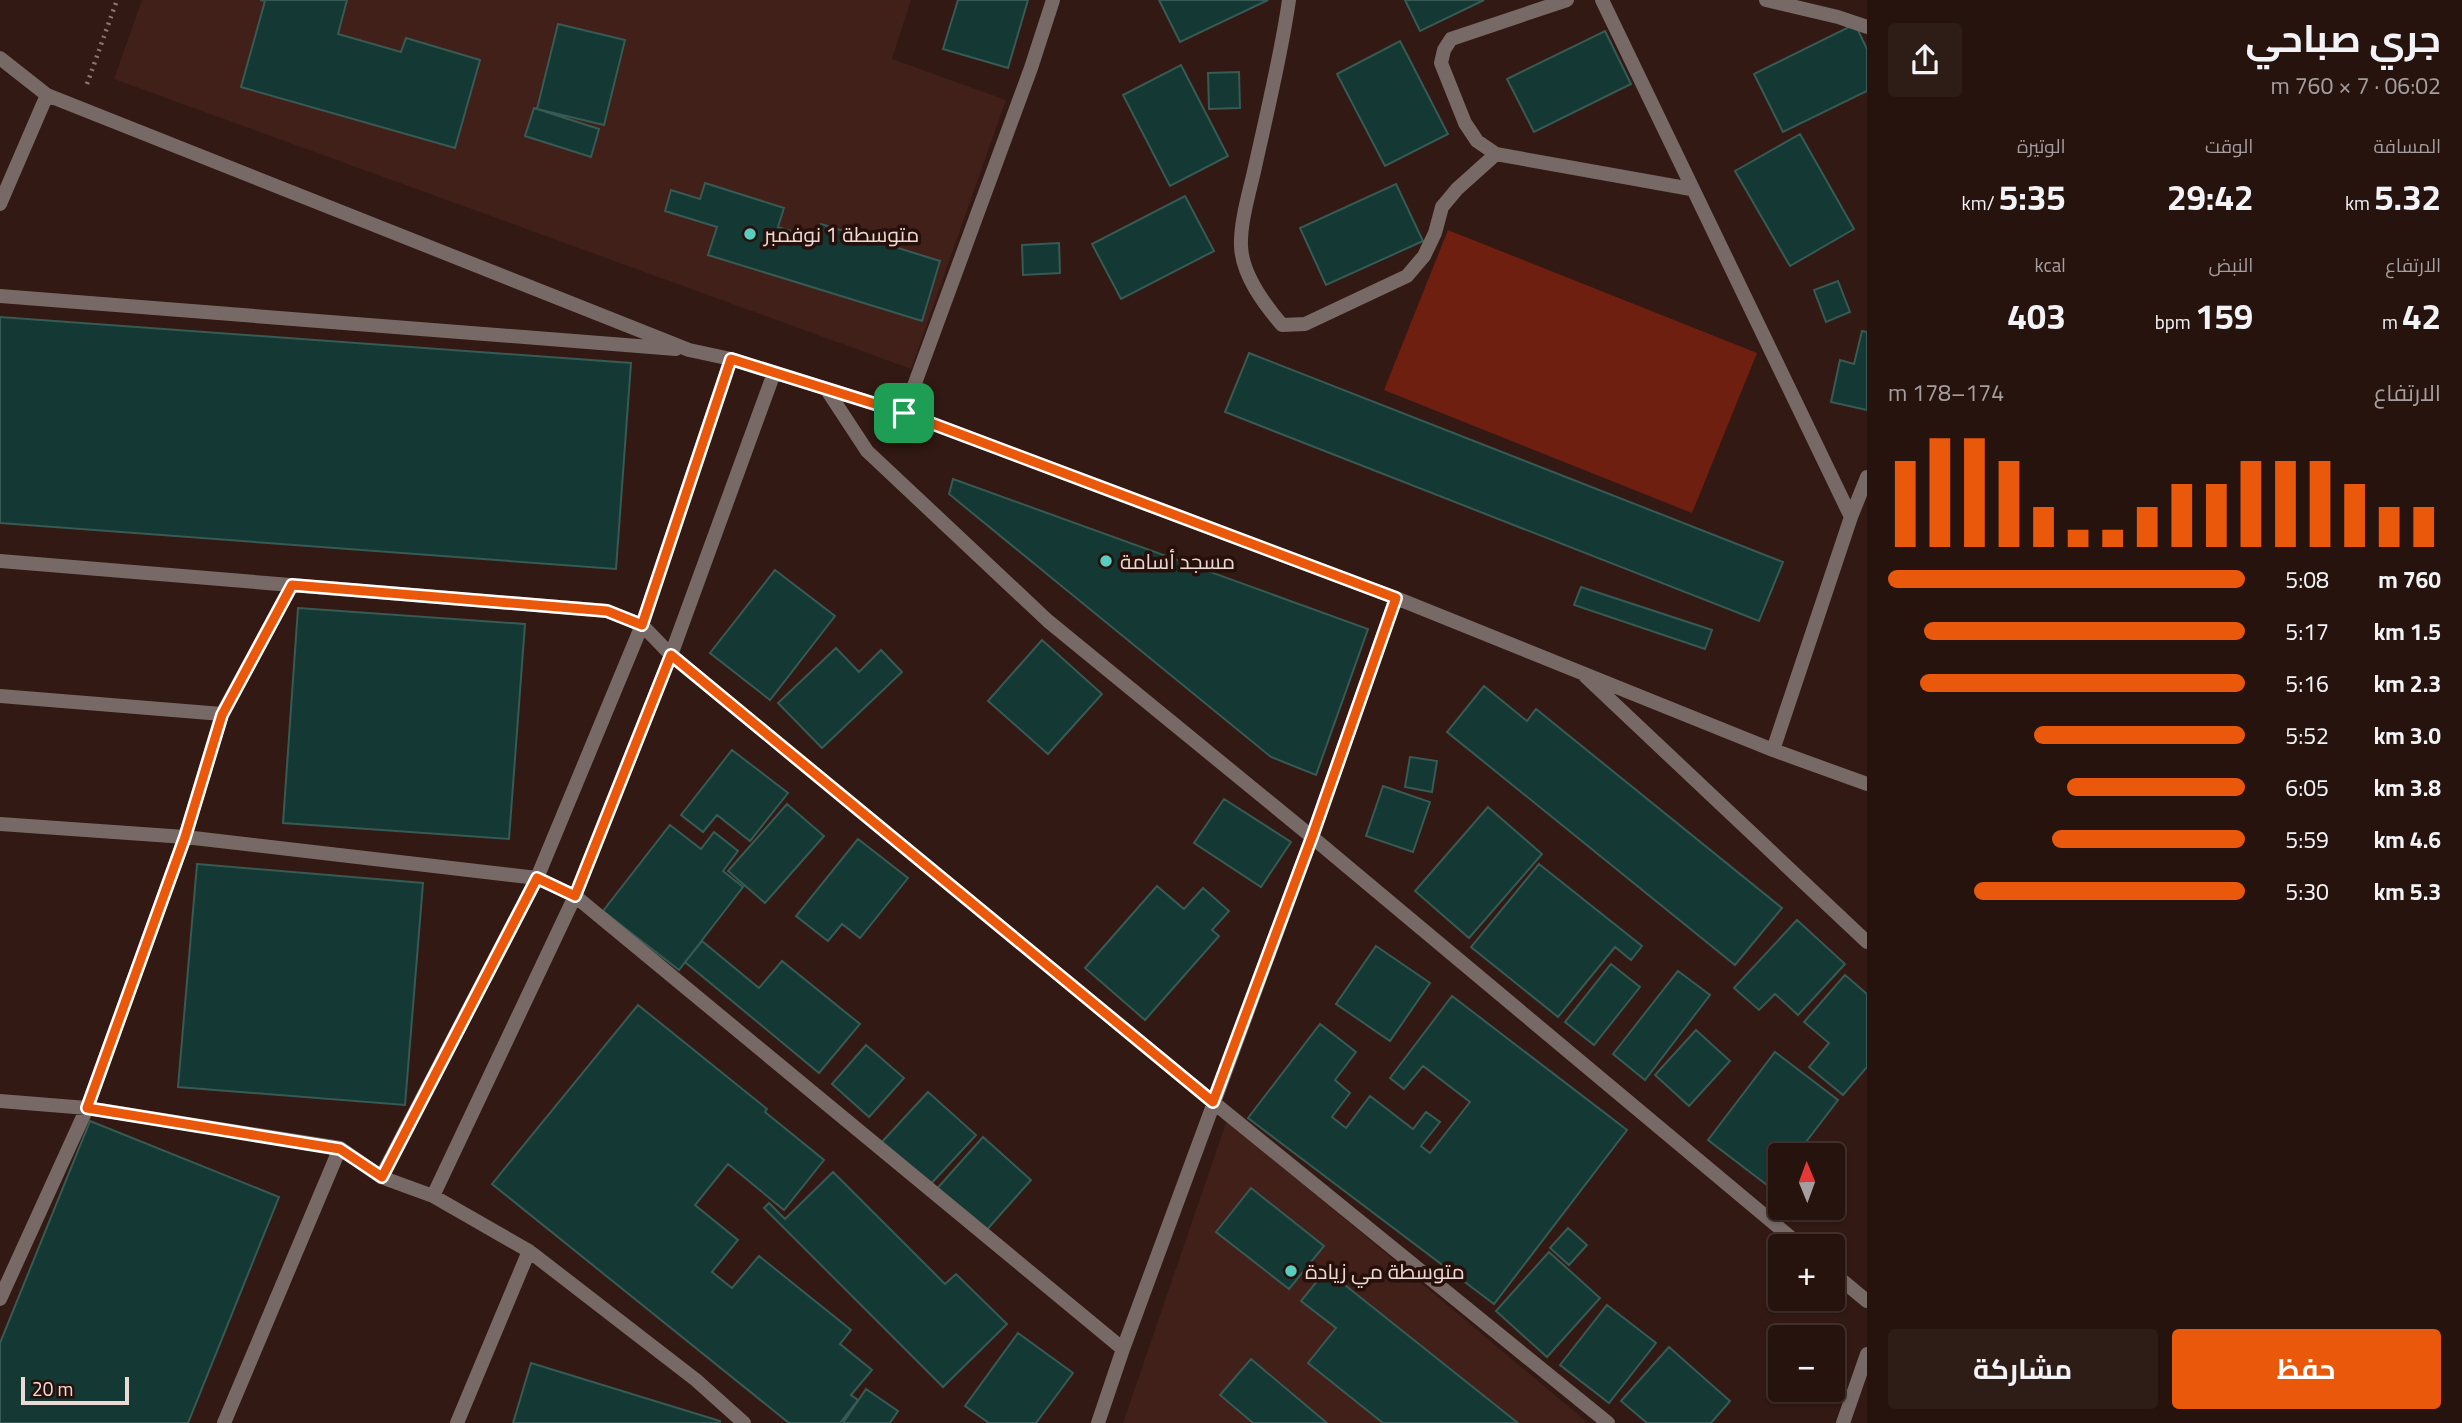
<!DOCTYPE html>
<html lang="ar">
<meta charset="utf-8">
<style>
:root{--surface:#26130e;--page:#2e1c17;--text:#f1f3f6;--muted:#a49e9e;--line:#42322e;--accent:#ea580c}
body{margin:0;font-family:Georgia,Cairo,serif;background:var(--page);color:var(--text);direction:rtl;height:100vh;display:flex;flex-direction:column;font-size:26px;white-space:nowrap}
*{box-sizing:border-box;margin:0}
p{font-size:23px;color:var(--muted)}
.icon{flex:none;width:38px;height:38px;fill:none;stroke:currentColor;stroke-width:2;stroke-linecap:round;stroke-linejoin:round}
.map{position:relative;flex:1;overflow:hidden;direction:ltr}
.side{display:flex;flex-direction:column;background:var(--surface);width:595px}
.side>*{flex:none}
.needle{width:46px;rotate:359deg}
.fabs{position:absolute;left:1768px;top:1143px;display:grid;gap:14px}
.fabs a{display:grid;place-items:center;width:77px;height:77px;border-radius:7px;background:var(--surface);box-shadow:0 2px 5px #0004,0 0 0 2px var(--line);font-size:35px}
.scale{position:absolute;left:21px;bottom:18px;width:108px;box-sizing:border-box;padding-left:7px;border:4px solid #ebd9d5;border-top:0;font-size:19px;line-height:24px;white-space:nowrap;color:#ebd9d5;-webkit-text-stroke:5px #270f0a;paint-order:stroke}
.pin{position:absolute;display:grid;place-items:center;width:60px;height:60px;color:#fff;margin:-30px;border-radius:14px;box-shadow:0 4px 10px #0006}
.round{display:grid;place-items:center;flex:none;width:74px;height:74px;border-radius:7px;background:var(--page)}
.summary{display:flex;align-items:center;justify-content:space-between;height:119px;padding:0 21px}
h1{font-size:38px;font-weight:700;line-height:52px}
.stats{display:grid;grid-template-columns:repeat(3,1fr);gap:10px;height:119px;padding:7px 21px}
.stats div{display:grid;align-content:center}
.stats b{font-size:35px;font-weight:700}
.stats small{font-size:19px;font-weight:400}
.stats p{font-size:19px}
.chart{height:196px;padding:14px 21px}
.chart p{display:flex;justify-content:space-between}
.chart svg{width:100%;height:126px;margin-top:7px;stroke:var(--accent);stroke-width:6}
.action{display:flex;gap:14px;margin-top:auto;padding:14px 21px}
.action a{flex:1;height:80px;border-radius:7px;background:var(--accent);color:#fff;font-size:28px;font-weight:700;line-height:80px;text-align:center}
.action a+a{background:var(--page);color:var(--text)}
ul{padding:0 21px;list-style:none;font-size:23px}
li{display:grid;grid-template-columns:112px 84px 1fr;align-items:center;height:52px}
li i{height:18px;border-radius:9px;background:var(--accent)}
main{display:flex;flex:1;min-height:0}
.map>svg:first-child{display:block}
.built{fill:#402019}
.green{fill:#6f1f0f}
.building{fill:#143833;stroke:#375a54;stroke-width:2}
.lines{fill:none;stroke-linecap:round;stroke-linejoin:round}
.path{stroke:#8d7772;stroke-width:4.5;stroke-dasharray:2 5;stroke-linecap:butt}
.street{stroke:#776966;stroke-width:14}
.route-casing{stroke:#fff;stroke-width:14}
.route{stroke:#ea580c;stroke-width:9}
.poi-dot{fill:#59cebe;stroke:#270f0a;stroke-width:2.5}
.labels{text-anchor:middle;dominant-baseline:central;stroke-width:7;stroke-linejoin:round;paint-order:stroke}
.poi-label{font-size:21px;fill:#ebd9d5;stroke:#270f0a;text-anchor:start}
</style>
<main>
<section class="side">
<div class="summary"><div><h1>جري صباحي</h1><p>06:02 · 7 × 760 m</p></div><a class="round"><svg class="icon" aria-label="share" viewBox="0 0 24 24"><path d="M12 15V3M7 8l5-5 5 5M5 13v7h14v-7"/></svg></a></div>
<div class="stats">
<div><p>المسافة</p><b>5.32<small> km</small></b></div>
<div><p>الوقت</p><b>29:42</b></div>
<div><p>الوتيرة</p><b>5:35<small> /km</small></b></div>
</div>
<div class="stats">
<div><p>الارتفاع</p><b>42<small> m</small></b></div>
<div><p>النبض</p><b>159<small> bpm</small></b></div>
<div><p>kcal</p><b>403</b></div>
</div>
<div class="chart"><p><span>الارتفاع</span>174–178 m</p>
<svg viewBox="0 0 160 44" preserveAspectRatio="none"><path d="M5 44V14M15 44V6M25 44V6M35 44V14M45 44V30M55 44V38M65 44V38M75 44V30M85 44V22M95 44V22M105 44V14M115 44V14M125 44V14M135 44V22M145 44V30M155 44V30"/></svg>
</div>
<ul>
<li><b>760 m</b>5:08<i style="width:100%"></i></li>
<li><b>1.5 km</b>5:17<i style="width:90%"></i></li>
<li><b>2.3 km</b>5:16<i style="width:91%"></i></li>
<li><b>3.0 km</b>5:52<i style="width:59%"></i></li>
<li><b>3.8 km</b>6:05<i style="width:50%"></i></li>
<li><b>4.6 km</b>5:59<i style="width:54%"></i></li>
<li><b>5.3 km</b>5:30<i style="width:76%"></i></li>
</ul>
<div class="action"><a>حفظ</a><a>مشاركة</a></div>
</section>
<div class="map">
<svg width="1867" height="1423" viewBox="0 0 1867 1423">
<rect width="100%" height="100%" fill="#321913"/>
<!-- built -->
<path class="built" d="M142,0H911L892,59L1006,100L911,369L114,79Z
M1227,1120L1588,1423H1123Z"/>
<!-- green -->
<path class="green" d="M1448,230L1757,353L1692,513L1384,390Z"/>
<!-- building -->
<path class="building" d="M260,0H347L338,34L401,52L406,38L480,60L455,148L241,87L265,1Z
M958,0H1028L1008,68L943,49Z
M1159,0H1268L1180,42Z
M1405,0H1484L1420,31Z
M558,24L625,40L604,125L537,109Z
M1855,24L1867,49V91L1783,132L1754,74Z
M1605,31L1631,84L1534,132L1507,79Z
M1400,41L1448,134L1385,166L1337,74Z
M1181,65L1228,156L1170,186L1123,95Z
M1239,72L1240,108L1209,109L1208,73Z
M534,108L599,129L591,157L525,136Z
M1800,134L1854,229L1790,266L1735,171Z
M705,183L784,208L778,227L817,239L821,224L940,261L922,321L708,255L717,227L665,211L671,190L700,199Z
M1396,184L1423,241L1326,285L1300,228Z
M1185,196L1214,251L1121,299L1092,244Z
M1059,243L1060,273L1023,275L1022,245Z
M1838,281L1850,312L1826,322L1814,290Z
M0,317L631,363L616,569L0,523Z
M1862,331L1867,332V410L1831,402L1840,360L1854,364Z
M1249,353L1783,562L1759,621L1225,412Z
M953,479L1368,629L1316,775L1271,757L949,494Z
M775,570L835,616L770,700L710,653Z
M1581,587L1712,630L1705,649L1574,605Z
M298,608L525,624L509,839L283,823Z
M1042,640L1102,694L1048,754L988,701Z
M836,648L859,672L881,650L902,672L822,748L778,703Z
M1484,686L1527,721L1536,709L1782,908L1735,965L1447,732Z
M732,750L788,793L750,841L717,815L703,832L681,815Z
M1410,757L1437,761L1432,792L1405,787Z
M1383,786L1430,802L1413,852L1366,836Z
M1224,799L1291,842L1261,887L1194,843Z
M787,804L824,836L765,903L728,871Z
M1488,807L1542,854L1469,938L1415,891Z
M670,825L701,849L714,832L738,851L723,871L743,887L679,970L603,911Z
M858,839L908,878L860,938L842,924L828,941L796,916Z
M197,864L423,883L405,1105L178,1087Z
M1539,864L1642,946L1631,960L1615,947L1558,1017L1471,947Z
M1157,886L1184,909L1203,888L1229,911L1212,930L1219,936L1145,1020L1085,968Z
M1797,920L1845,964L1798,1015L1775,994L1759,1010L1734,988Z
M702,941L759,988L782,961L860,1024L819,1073L685,962Z
M1376,946L1430,983L1390,1041L1336,1004Z
M1611,964L1640,987L1594,1045L1565,1022Z
M1678,971L1710,995L1645,1080L1613,1054Z
M1845,975L1867,994V1067L1843,1095L1809,1067L1829,1043L1804,1022Z
M1452,996L1627,1130L1494,1304L1248,1118L1320,1024L1356,1052L1335,1080L1350,1093L1332,1117L1346,1128L1370,1096L1413,1129L1426,1112L1440,1122L1421,1146L1430,1153L1470,1102L1423,1066L1404,1089L1390,1078Z
M638,1005L767,1109L765,1112L824,1160L784,1210L728,1164L695,1205L738,1240L712,1272L732,1288L759,1256L851,1330L840,1344L872,1370L851,1395L858,1400L840,1423H789L492,1184Z
M1696,1030L1730,1061L1689,1106L1655,1075Z
M866,1045L904,1078L869,1117L832,1084Z
M1775,1052L1838,1100L1796,1155H1780V1176L1771,1188L1708,1140Z
M928,1092L976,1135L928,1187L880,1144Z
M90,1121L279,1197L188,1423H0V1343Z
M983,1137L1031,1180L983,1234L934,1192Z
M833,1172L945,1284L956,1274L1007,1324L943,1387L764,1208L769,1203L785,1219Z
M1251,1188L1324,1246L1289,1289L1216,1232Z
M1568,1228L1587,1245L1569,1265L1550,1248Z
M1549,1252L1600,1298L1547,1357L1496,1311Z
M1326,1270L1518,1423H1383L1308,1363L1336,1328L1301,1301Z
M1607,1305L1656,1343L1609,1403L1560,1365Z
M1018,1333L1073,1373L1036,1423H989L965,1406Z
M1669,1347L1730,1401L1711,1423H1647L1621,1401Z
M1251,1359L1327,1423H1253L1220,1395Z
M531,1363L720,1421V1423H513Z
M866,1389L898,1411L890,1423H843Z"/>
<g class="lines">
<!-- path -->
<path class="path" d="M87,84L117,0"/>
<!-- street -->
<path class="street" d="M1289,0C1281,56 1267,112 1255,167C1250,190 1240,222 1241,246C1242,275 1264,304 1282,325L1305,324L1407,276L1424,256L1435,233L1442,207L1457,189L1496,154
M1567,0L1451,39L1444,50L1441,63L1465,123L1477,141L1496,154L1691,189
M1602,0L1851,517
M1766,0L1838,17L1867,27
M0,58L47,95L689,350L731,359L904,413L1396,598L1773,750L1867,784
M0,204L47,95
M0,296L676,349
M827,390L867,451L1048,621L1312,837L1801,1246
M904,413L1031,68L1053,0
M0,561L607,611L642,625L671,655L1213,1102L1608,1423
M1585,676L1867,942
M0,696L222,714
M1773,750L1851,517L1867,477
M0,824L185,837L537,878L575,896L1123,1349
M0,1101L87,1108L340,1148L381,1177L433,1196L529,1251L696,1380L744,1423
M381,1177L537,878L642,625L731,359
M433,1196L575,896L671,655L774,373
M1832,1272L1867,1301
M0,1299L87,1108L185,837L222,714L292,585
M224,1423L340,1148
M457,1423L529,1251
M1098,1423L1123,1349L1312,837L1396,598
M1843,1423L1867,1354"/>
</g>
<g class="lines">
<defs>
<path id="route" d="M731,359L904,413L1396,598L1312,837L1213,1102L671,655L575,896L537,878L382,1177L340,1149L87,1108L185,837L222,715L292,585L607,611L642,625Z"/>
</defs>
<!-- route casing -->
<use href="#route" class="route-casing"/>
<!-- route -->
<use href="#route" class="route"/>
</g>
<!-- markers -->
<g class="poi-dot">
<circle cx="750" cy="234" r="7"/>
<circle cx="1106" cy="561" r="7"/>
<circle cx="1291" cy="1271" r="7"/>
</g>
<g class="labels">
<!-- poi labels -->
<g class="poi-label">
<text x="764" y="234">متوسطة 1 نوفمبر</text>
<text x="1120" y="561">مسجد أسامة</text>
<text x="1305" y="1271">متوسطة مي زيادة</text>
</g>
</g>
</svg>
<div class="fabs">
<a><svg class="needle" viewBox="-14 -14 28 28"><path d="M0-13l5 13h-10z" fill="#e53935"/><path d="M0 13l5-13h-10z" fill="#a49e9e"/></svg></a>
<a>+</a>
<a>−</a>
</div>
<div class="scale">20 m</div>
<div class="pin" style="left:904px;top:413px;background:#1e9e55"><svg class="icon" aria-label="arrive" viewBox="0 0 24 24"><path d="M6 21V4h12l-3 4 3 4H6"/></svg></div>
</div>
</main>
